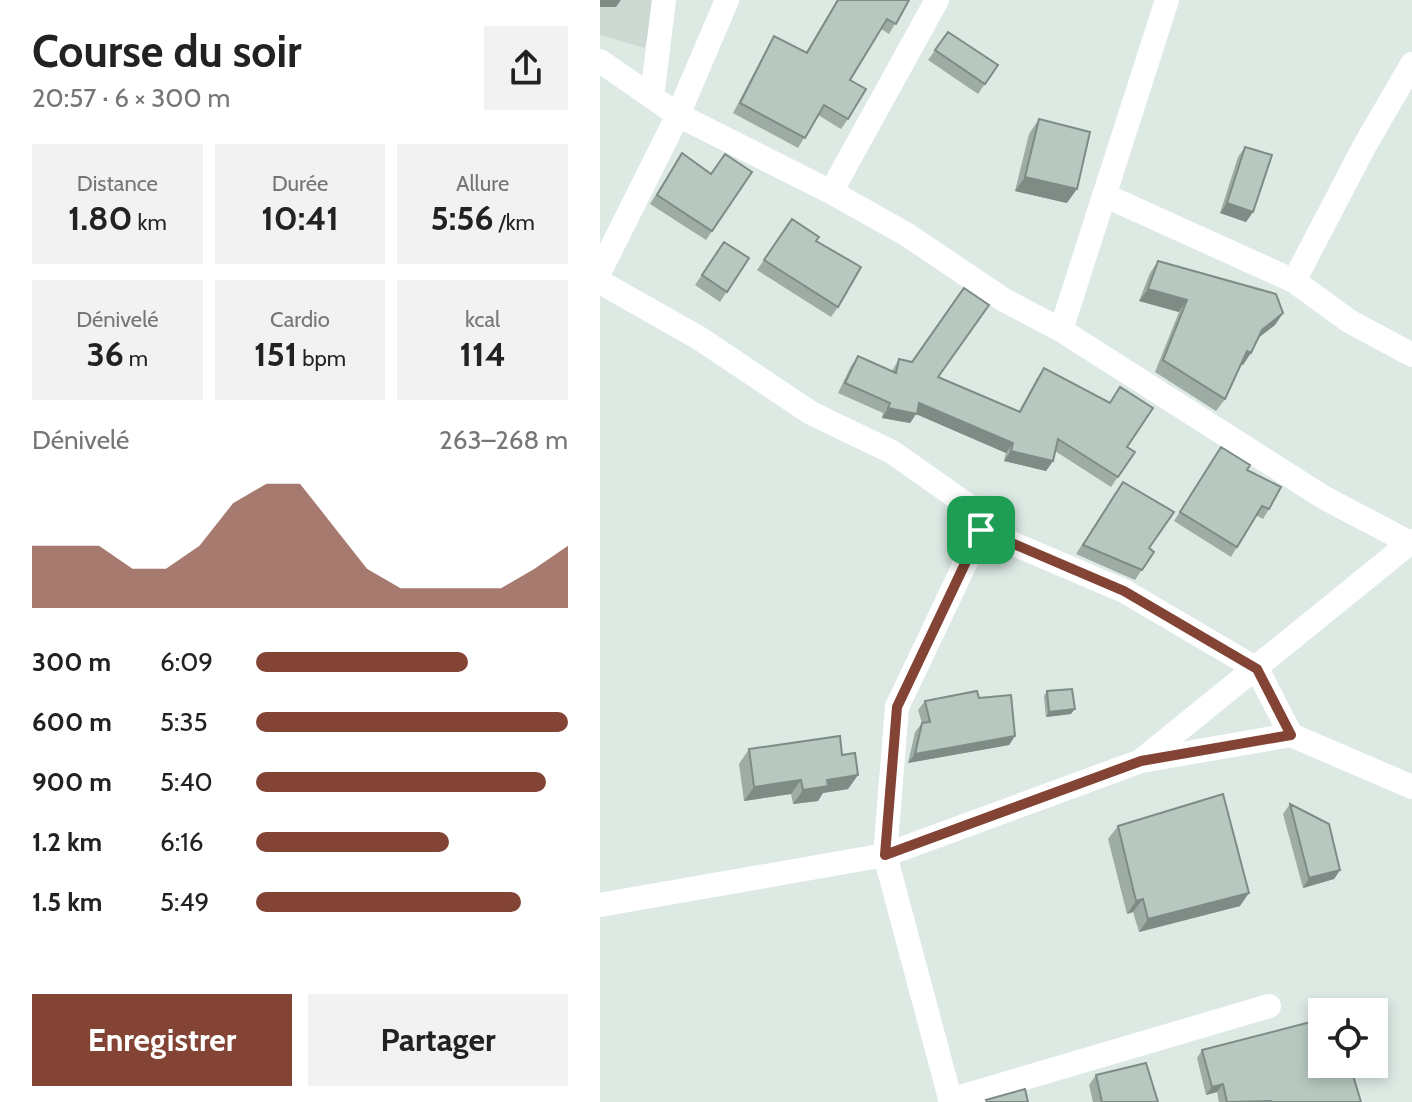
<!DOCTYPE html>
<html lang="fr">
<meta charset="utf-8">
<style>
:root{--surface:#fff;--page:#f2f2f2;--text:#222;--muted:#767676;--accent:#834335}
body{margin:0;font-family:Cabin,sans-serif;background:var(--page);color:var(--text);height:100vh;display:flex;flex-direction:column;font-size:30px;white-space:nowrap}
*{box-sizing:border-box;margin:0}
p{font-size:26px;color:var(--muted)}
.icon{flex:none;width:44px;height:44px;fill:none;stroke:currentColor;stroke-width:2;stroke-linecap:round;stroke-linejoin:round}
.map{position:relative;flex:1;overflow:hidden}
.panel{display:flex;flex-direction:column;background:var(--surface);width:600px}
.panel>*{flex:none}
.controls{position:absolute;left:708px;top:998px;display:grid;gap:16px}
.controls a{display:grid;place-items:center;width:80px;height:80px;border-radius:0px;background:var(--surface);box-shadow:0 4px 12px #0003;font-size:40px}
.pin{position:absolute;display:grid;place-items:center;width:68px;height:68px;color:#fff;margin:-34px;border-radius:16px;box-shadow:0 4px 12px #0006}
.round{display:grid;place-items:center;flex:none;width:84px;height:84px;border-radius:0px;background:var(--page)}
.head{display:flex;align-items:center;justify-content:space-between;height:136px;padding:0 32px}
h1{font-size:44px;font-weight:700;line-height:60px}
.metrics{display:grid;grid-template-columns:repeat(3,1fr);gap:12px;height:136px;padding:8px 32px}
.metrics div{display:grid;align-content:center;border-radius:0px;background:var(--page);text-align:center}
.metrics b{font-size:34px;font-weight:700}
.metrics small{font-size:22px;font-weight:400}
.metrics p{font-size:22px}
.chart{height:224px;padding:16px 32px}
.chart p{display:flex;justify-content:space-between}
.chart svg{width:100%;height:144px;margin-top:8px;fill:var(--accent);opacity:.7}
.primary-button{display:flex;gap:16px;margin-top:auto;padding:16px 32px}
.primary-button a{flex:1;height:92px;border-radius:0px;background:var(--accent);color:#fff;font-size:32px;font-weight:700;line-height:92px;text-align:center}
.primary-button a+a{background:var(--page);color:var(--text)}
ul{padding:0 32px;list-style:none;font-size:26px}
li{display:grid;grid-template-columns:128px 96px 1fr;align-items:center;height:60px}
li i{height:20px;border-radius:10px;background:var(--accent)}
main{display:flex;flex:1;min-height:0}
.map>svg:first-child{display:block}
.built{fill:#ccdad3}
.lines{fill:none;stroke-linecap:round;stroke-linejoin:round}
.minor{stroke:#fff;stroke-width:24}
.wall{fill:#9daca4}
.shaded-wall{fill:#7f8c86}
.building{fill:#b6c8bf;stroke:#7f8c86;stroke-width:2}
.route-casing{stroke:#fff;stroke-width:16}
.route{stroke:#834335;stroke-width:10}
</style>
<main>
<section class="panel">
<div class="head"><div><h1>Course du soir</h1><p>20:57 · 6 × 300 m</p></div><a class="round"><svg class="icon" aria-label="share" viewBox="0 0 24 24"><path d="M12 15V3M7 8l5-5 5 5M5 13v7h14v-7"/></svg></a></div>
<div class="metrics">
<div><p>Distance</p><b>1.80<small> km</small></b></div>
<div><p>Durée</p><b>10:41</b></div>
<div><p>Allure</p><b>5:56<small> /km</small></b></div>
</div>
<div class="metrics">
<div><p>Dénivelé</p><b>36<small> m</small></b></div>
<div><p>Cardio</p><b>151<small> bpm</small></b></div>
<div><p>kcal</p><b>114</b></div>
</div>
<div class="chart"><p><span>Dénivelé</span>263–268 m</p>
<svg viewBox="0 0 160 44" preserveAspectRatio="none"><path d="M0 44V25L10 25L20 25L30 32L40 32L50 25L60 12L70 6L80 6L90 19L100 32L110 38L120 38L130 38L140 38L150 32L160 25V44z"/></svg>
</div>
<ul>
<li><b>300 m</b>6:09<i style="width:68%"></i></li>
<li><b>600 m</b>5:35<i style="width:100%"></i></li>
<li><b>900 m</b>5:40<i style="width:93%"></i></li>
<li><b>1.2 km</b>6:16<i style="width:62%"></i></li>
<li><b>1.5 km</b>5:49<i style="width:85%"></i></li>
</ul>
<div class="primary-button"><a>Enregistrer</a><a>Partager</a></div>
</section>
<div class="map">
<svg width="812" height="1102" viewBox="0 0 812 1102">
<rect width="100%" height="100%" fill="#ddeae4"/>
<!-- built -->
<path class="built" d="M0,0H56L45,48L0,35Z"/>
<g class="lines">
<!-- minor -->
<path class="minor" d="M0,61L78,115L231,192L306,234L404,300L461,330L723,497L812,544
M52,97L64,0
M231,192L337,0
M504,195L694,281L749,321L812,355
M0,271L78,115L127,0
M694,281L765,145L812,64
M0,282L99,338L211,413L292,452L366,504L381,530L524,591L657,669L691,735
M461,330L567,0
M543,759L812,541
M0,905L285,855L541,761L691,735L812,787
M350,1100L669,1006
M351,1102L285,855L297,707L381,530"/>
</g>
<!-- wall -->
<path class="wall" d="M237,0H309L289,34L281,29L250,80L248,119L241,129L218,115L198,148L133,113L168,46L174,36L206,52Z
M348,32L398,65L378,94L328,60Z
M439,119L467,203L415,191L429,134Z
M645,147L653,212L646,222L620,213L638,157Z
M82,153L111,173L152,172L106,240L50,204Z
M192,219L238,307L231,317L157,270Z
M124,242L149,258L120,302L95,285Z
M558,261L683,313L675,325L658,338L643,365L641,364L625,399L616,411L555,372L579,312L539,301L550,273Z
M258,356L292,371L299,359L338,377L419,411L437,378L444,368L527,447L535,452L511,487L455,451L453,461L446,471L404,461L406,453L316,414L310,423L282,418L283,413L238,393L251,366Z
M615,456L647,470L669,509L663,519L656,515L631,557L574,521Z
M516,492L549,548L554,552L535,580L476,554Z
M447,691L471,714L446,717L444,696Z
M379,698L415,736L409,745L308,763L315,732L322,723L318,710L325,701Z
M149,749L242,755L258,775L248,789L223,793L218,801L193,804L191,794L144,801L139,764Z
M690,804L740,870L734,879L703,888L683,814Z
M518,826L640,906L539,932L533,912L527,914L508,839Z
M602,1050L739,1075L761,1102H619L617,1092L606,1095L597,1058Z
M496,1075L558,1102H493L489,1085Z"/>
<!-- shaded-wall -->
<path class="shaded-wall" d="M0,0H21L16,7H0Z
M425,177L477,189L467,203L415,191Z
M627,203L653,212L646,222L620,213Z
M548,289L587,300L579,312L539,301Z
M683,313L675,325L653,342L662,330Z
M647,351L651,353L643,365L638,363Z
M319,403L413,443L406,453L316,414L310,423L282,418L288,408Z
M411,451L453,461L446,471L404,461Z
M475,709L471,714L446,717L449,712Z
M415,736L409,745L308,763L315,754Z
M258,775L248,789L223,793L218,801L193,804L203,790L227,780Z
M201,780L191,794L144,801L154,787Z
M740,870L734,879L703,888L709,878Z
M649,893L640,906L539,932L548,919Z
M543,899L533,912L527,914L536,901Z
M623,1084L617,1092L606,1095L612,1087Z"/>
<!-- building -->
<path class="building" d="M238,0H309L296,24L287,19L250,80L266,89L248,119L224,105L205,138L140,103L174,36L207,53Z
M348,32L398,65L385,84L335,50Z
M439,119L490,132L477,189L425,177Z
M645,147L672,155L653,212L627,203Z
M82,153L111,174L125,154L152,172L112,231L57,195Z
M192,219L219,237L216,241L261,267L238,307L164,260Z
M124,242L149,258L127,292L102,275Z
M558,261L676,294L683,313L662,330L651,353L647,351L625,399L563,360L587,300L548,289Z
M364,288L389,305L338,377L420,412L444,368L510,403L520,387L553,408L527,447L535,452L518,477L458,439L453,461L411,451L413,443L319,403L317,414L288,408L290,403L245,383L258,356L296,373L299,359L312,362Z
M621,447L650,465L647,470L681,487L669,509L662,506L637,547L580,512Z
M523,482L574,512L549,548L554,552L542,570L483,545Z
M472,689L475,709L449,712L447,691Z
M377,691L379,698L411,695L415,736L315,754L322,723L330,722L325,701Z
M240,736L242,755L255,753L258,775L227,780L228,786L203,790L201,780L154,787L149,749Z
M623,794L649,893L548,919L543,899L536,901L518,826Z
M690,804L729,824L740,870L709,878Z
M722,1019V1064H736L739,1075L752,1072L761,1102H671V1101L627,1102L623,1084L612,1087L602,1050Z
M546,1063L558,1102H502L496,1075Z
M425,1089L428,1102H387L386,1100Z"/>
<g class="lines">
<defs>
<path id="route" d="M381,530L524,591L657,669L691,735L541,761L285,855L297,707Z"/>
</defs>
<!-- route casing -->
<use href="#route" class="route-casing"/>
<!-- route -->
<use href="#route" class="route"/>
</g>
</svg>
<div class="controls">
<a><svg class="icon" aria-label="locate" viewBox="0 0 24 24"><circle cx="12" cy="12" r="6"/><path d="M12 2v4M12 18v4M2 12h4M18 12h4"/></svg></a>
</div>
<div class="pin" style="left:381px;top:530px;background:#1e9e55"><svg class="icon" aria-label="arrive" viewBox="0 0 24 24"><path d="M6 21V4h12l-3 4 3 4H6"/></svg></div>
</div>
</main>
